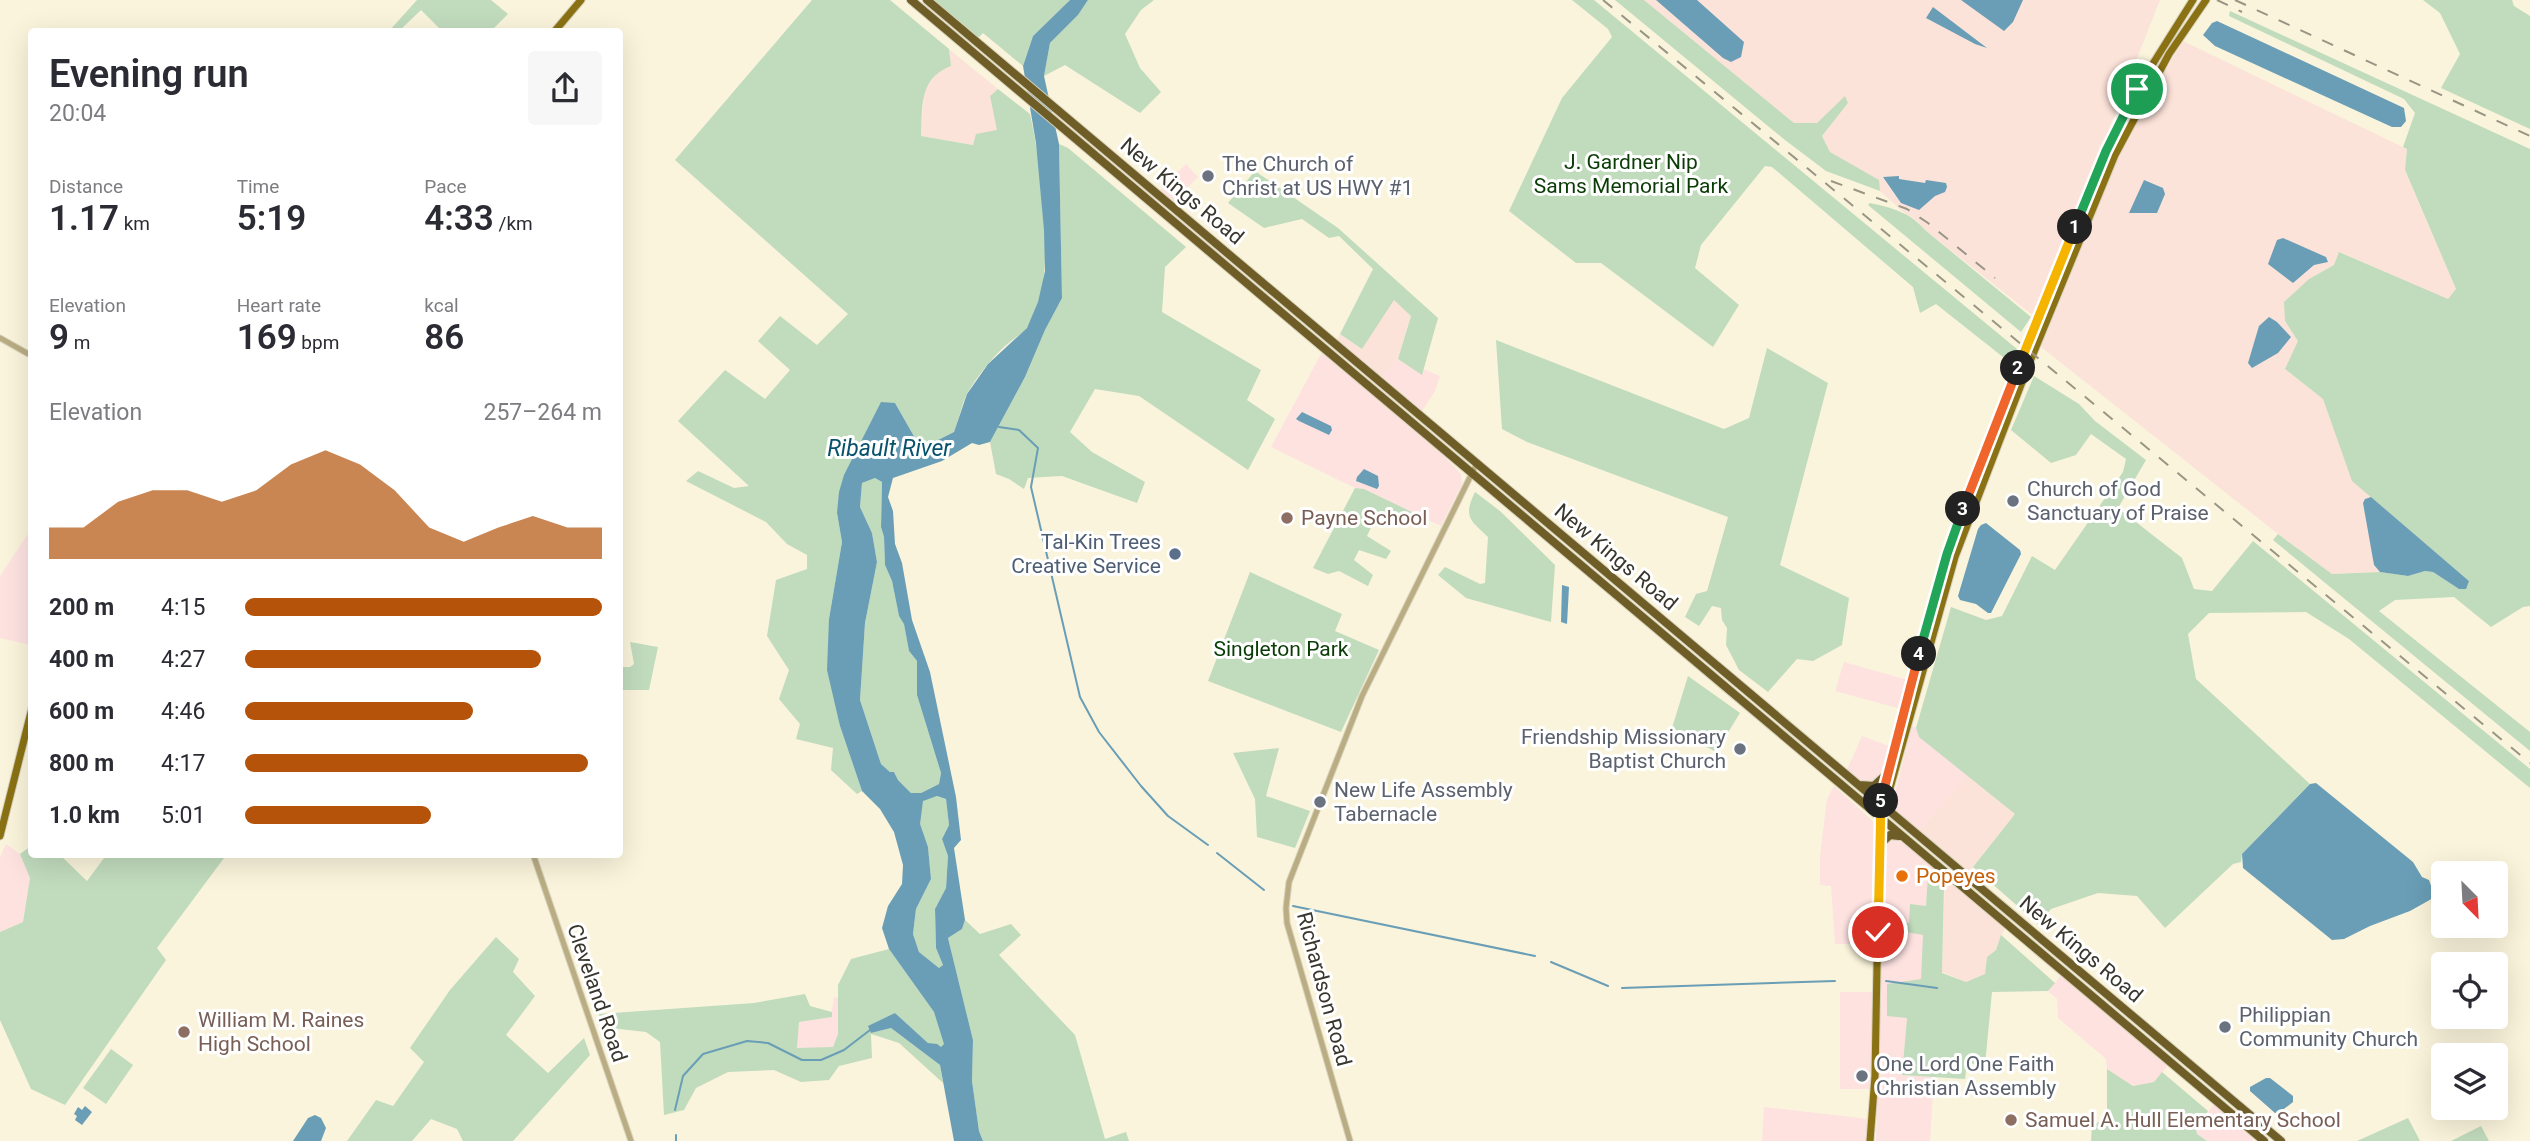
<!DOCTYPE html>
<meta charset="utf-8">
<style>
:root{--surface:#fff;--page:#f7f7f7;--text:#2b2b33;--muted:#7c7c81;--accent:#b45309}
body{margin:0;font-family:Roboto,sans-serif;background:var(--page);color:var(--text);height:100vh;display:flex;flex-direction:column;font-size:26px;white-space:nowrap}
*{box-sizing:border-box;margin:0}
p{font-size:23px;color:var(--muted)}
.icon{flex:none;width:38px;height:38px;fill:none;stroke:currentColor;stroke-width:2;stroke-linecap:round;stroke-linejoin:round}
.map{position:relative;flex:1;overflow:hidden}
.panel{position:absolute;left:28px;top:28px;width:595px;height:830px;display:flex;flex-direction:column;background:var(--surface);border-radius:7px;box-shadow:0 7px 28px #0002}
.panel>*{flex:none}
.needle{width:46px;rotate:156deg}
.tools{position:absolute;left:2431px;top:861px;display:grid;gap:14px}
.tools a{display:grid;place-items:center;width:77px;height:77px;border-radius:7px;background:var(--surface);box-shadow:0 7px 28px #0002;font-size:35px}
.pin{position:absolute;display:grid;place-items:center;width:60px;height:60px;color:#fff;margin:-30px;border:4px solid #fff;border-radius:50%;box-shadow:0 2px 7px #0007}
.km{position:absolute;width:35px;height:35px;margin:-18px;border-radius:50%;background:#222;color:#fff;font-size:19px;line-height:35px;text-align:center}
.round{display:grid;place-items:center;flex:none;width:74px;height:74px;border-radius:7px;background:var(--page)}
.headline{display:flex;align-items:center;justify-content:space-between;height:119px;padding:0 21px}
h1{font-size:38px;font-weight:600;line-height:52px}
.metrics{display:grid;grid-template-columns:repeat(3,1fr);gap:10px;height:119px;padding:7px 21px}
.metrics div{display:grid;align-content:center}
.metrics b{font-size:35px;font-weight:600}
.metrics small{font-size:19px;font-weight:400}
.metrics p{font-size:19px}
.chart{height:196px;padding:14px 21px}
.chart p{display:flex;justify-content:space-between}
.chart svg{width:100%;height:126px;margin-top:7px;fill:var(--accent);opacity:.7}
ul{padding:0 21px;list-style:none;font-size:23px}
li{display:grid;grid-template-columns:112px 84px 1fr;align-items:center;height:52px}
li i{height:18px;border-radius:9px;background:var(--accent)}
.map>svg:first-child{display:block}
.commercial{fill:#fde2e0}
.industrial{fill:#fce3da}
.green{fill:#c1dbbd}
.water{fill:#699eb6;fill-rule:evenodd}
.lines{fill:none;stroke-linecap:round;stroke-linejoin:round}
.stream{stroke:#699eb6;stroke-width:2}
.minor-casing{stroke:#d7d2bc;stroke-width:7}
.major-casing{stroke:#d7d2bc;stroke-width:9}
.highway-casing{stroke:#d7d2bc;stroke-width:10}
.minor{stroke:#baad84;stroke-width:5}
.major{stroke:#8a7113;stroke-width:7}
.highway{stroke:#6e5d27;stroke-width:8}
.rail{stroke:#999584;stroke-width:2;stroke-dasharray:12 12;stroke-linecap:butt}
.split-1-casing{stroke:#fff;stroke-width:14}
.split-2-casing{stroke:#fff;stroke-width:14}
.split-3-casing{stroke:#fff;stroke-width:14}
.split-4-casing{stroke:#fff;stroke-width:14}
.split-5-casing{stroke:#fff;stroke-width:14}
.split-6-casing{stroke:#fff;stroke-width:14}
.split-1{stroke:#22a559;stroke-width:9}
.split-2{stroke:#f5b400;stroke-width:9}
.split-3{stroke:#f0652b;stroke-width:9}
.split-4{stroke:#22a559;stroke-width:9}
.split-5{stroke:#f0652b;stroke-width:9}
.split-6{stroke:#f5b400;stroke-width:9}
.worship-dot{fill:#6b7280;stroke:#fff;stroke-width:2.5}
.education-dot{fill:#8d6e63;stroke:#fff;stroke-width:2.5}
.service-dot{fill:#5c6f8a;stroke:#fff;stroke-width:2.5}
.food-dot{fill:#e8710a;stroke:#fff;stroke-width:2.5}
.labels{text-anchor:middle;dominant-baseline:central;stroke-width:6;stroke-linejoin:round;paint-order:stroke}
.park-label{font-size:21px;fill:#0a3c05;stroke:#fff}
.worship-label{font-size:21px;fill:#5b616d;stroke:#fff;text-anchor:start}
.street-label{font-size:21px;fill:#38362d;stroke:#fff}
.education-label{font-size:21px;fill:#785e54;stroke:#fff;text-anchor:start}
.service-label{font-size:21px;fill:#4e5e75;stroke:#fff;text-anchor:end}
.food-label{font-size:21px;fill:#c56008;stroke:#fff;text-anchor:start}
.water-label{font-size:23px;font-style:italic;fill:#08526c;stroke:#fff}
</style>
<div class="map">
<svg width="2530" height="1141" viewBox="0 0 2530 1141">
<rect width="100%" height="100%" fill="#faf4dc"/>
<!-- commercial -->
<path class="commercial" d="M1186,164L1198,177L1174,201L1160,190Z
M1322,352L1433,445L1461,474L1462,484L1441,526L1364,489L1355,488L1271,447Z
M1398,359L1421,374L1423,369L1440,376L1435,391L1422,411L1382,377Z
M31,529V645L0,638V576Z
M1844,662L1908,680L1901,709L1835,691Z
M1912,726L1916,728L1920,737L1967,775L1919,831L1896,811L1892,804Z
M1862,736L1891,747L1882,774L1876,783H1865L1847,770Z
M1834,786L1876,824L1873,944H1835L1831,886L1820,885V856L1827,799Z
M1890,837L1900,839L1945,877L1944,887L1928,875L1926,906L1909,923L1901,922L1924,935L1921,980L1887,985V1015L1907,1018L1902,1075L1934,1077L1930,1141H1876L1885,849Z
M6,844L20,854L30,878L23,922L0,932V857Z
M2062,974L2169,1064L2154,1082L2133,1086L2107,1069L2106,1059L2058,1018L2057,999L2048,991Z
M1840,992H1873L1870,1089H1840Z
M834,997L839,998L838,1034L833,1047L797,1049L799,1022L831,1017Z
M2215,1102L2256,1137L2252,1141H2207L2197,1134L2196,1129Z
M1764,1107L1868,1119L1866,1141H1762Z"/>
<!-- industrial -->
<path class="industrial" d="M1644,0H2160L2035,317L1925,230L1917,221L1902,211L1880,191L1878,180L1830,152L1822,136L1848,103L1845,97L1817,123H1794Z
M2183,41L2407,149L2405,171L2456,289L2449,300L2340,252L2334,265L2309,279L2285,321L2299,341L2285,369L2323,399L2352,480L2371,497L2365,499L2374,565L2380,572L2332,574L2278,534L2041,347L2119,156L2146,102Z
M949,49L998,89L990,96L998,130L974,145L921,136L924,90L939,71L951,66Z
M1394,299L1411,315L1398,359L1382,377L1337,340L1340,334L1362,349Z
M1967,775L2015,814L1969,872L1919,831Z
M1945,877L2005,927L1996,950L1987,957L1985,974L1966,982L1942,972Z"/>
<!-- green -->
<path class="green" d="M417,0H491L508,14L491,31L443,32L421,10L399,31H389Z
M812,0H890L949,49L951,66C918,79 923,106 921,136L973,145L976,134L997,130L990,96L998,89L1030,114C1041,163 1060,289 1026,329C1020,335 1012,340 1005,346C991,359 978,375 968,392C962,403 959,419 954,432L928,445H919L895,403L837,514L842,542L829,619L840,726L862,791L857,794L831,770L833,748L796,739L800,724L779,699L789,670L767,636L776,580L807,569V555L787,544L766,522L686,481L698,471L734,488L749,486L678,421L725,370L765,399L790,370L758,341L780,316L817,345L848,314L675,160Z
M933,0H1070L1033,36L1023,66L983,33L978,38Z
M1088,0H1154L1141,10L1125,34L1140,68L1161,92L1140,113L1065,65L1044,76L1050,43L1078,15Z
M1572,0H1594L2017,349L2008,361L1936,304L1920,313L1913,287L1772,167L1765,166L1701,245L1695,268L1739,305L1713,347L1601,263H1576L1509,211L1562,98L1612,37L1608,29Z
M1615,0H1644L1794,123H1817L1845,96L1848,103L1822,136L1830,152L1879,180L1880,191L1826,171L1785,140Z
M2423,0H2512L2514,6L2530,16V129L2441,88L2460,54L2440,13Z
M2230,11L2530,149V606L2523,607L2491,627L2454,597L2395,600L2379,611L2530,732V751L2273,540L2278,534L2332,574L2380,572L2408,576L2425,571L2433,572L2459,589L2469,581L2352,481L2323,399L2285,369L2298,341L2285,321L2284,302L2309,279L2334,265L2339,252L2448,299L2456,289L2405,170L2407,149L2403,147L2415,113L2404,99L2229,16Z
M1059,144L1068,148L1186,247L1165,267L1162,312L1261,370L1247,400L1275,419L1248,470L1139,396L1095,389L1070,432L1092,452L1145,482L1137,503L1062,476L1028,478L1024,489L1009,479L996,474L990,442L1025,377L1045,330L1062,298Z
M1255,171L1338,228L1438,318L1422,375L1398,359L1411,316L1394,300L1362,349L1340,334L1373,269L1339,236L1329,238L1302,219L1264,228L1228,203Z
M1870,203C1892,208 1910,212 1925,230L2031,317L2021,332L1868,205Z
M1496,340L1724,429L1749,418L1767,348L1828,383L1780,565L1849,598L1842,645L1813,661L1797,659L1768,692L1739,670L1726,645L1727,628L1722,620L1721,608L1712,606L1699,626L1685,617L1696,594L1707,591L1728,517L1527,442L1502,429Z
M2034,376L2079,404L2095,421L2146,460L2118,508L2182,558L2194,589L2212,591L2253,541L2530,769V788L2349,639L2306,612L2209,613L2188,634L2196,679L2310,784L2242,854L2241,862L2233,864L2165,928L2137,896L2098,893L2051,909L2038,924L1973,867L2015,814L1919,737L1916,728L1951,607L1986,620L2002,616L2032,556L2055,570L2123,472L2126,459L2091,434L2076,455L2051,463L2011,430Z
M875,478L882,482L881,527L884,537L885,565L892,581L899,616L904,623L909,651L917,661V695L941,773L939,784L921,793H911L898,780L894,772H890L881,764L860,700L865,623L877,562L872,533L860,507L862,483Z
M1355,488L1364,489L1414,513L1405,526L1376,517L1367,536L1391,551L1386,559L1359,550L1354,560L1373,575L1368,586L1339,571L1328,574L1313,568Z
M1475,492L1500,511L1555,565L1551,622L1466,598L1438,575L1445,567L1480,584L1485,583L1488,537C1470,520 1463,517 1475,492Z
M1250,572L1342,614L1335,631L1379,650L1341,732L1208,681Z
M630,642L658,647L649,690H620V667H630L634,664Z
M1688,676L1740,713L1716,752L1672,728Z
M1279,748L1266,796L1310,811L1295,848L1257,837L1255,799L1233,753Z
M937,796L946,799L949,825L942,839L948,856L946,888L935,909L936,948L943,965L939,968L919,952L913,934L916,909L931,879L928,847L919,824L923,800Z
M31,846L32,854H59L87,881L107,854H227L157,948L166,960L65,1105L31,1089L0,1020V932L23,922L30,878L20,854Z
M1928,874L1944,887L1942,973L1966,982L1985,974L1987,957L1996,950L2001,935L2055,983L2048,991L1992,992L1985,1065L1967,1063L1965,1079L1902,1075L1907,1018L1887,1016V984L1921,979L1923,935L1900,931V922L1909,923L1910,904L1926,906Z
M965,920L980,934L1011,924L1021,935L999,955L1075,1035L1105,1139L1126,1132L1129,1141H983L979,1131L972,1081L973,1040L948,938L962,929Z
M496,937L519,959L513,972L535,996L506,1035L548,1073L584,1038L590,1055L513,1141H463L457,1129L431,1119L412,1141H347L376,1100L393,1106L424,1062L410,1048L450,990Z
M889,949L934,1012L945,1044L941,1048L928,1043L895,1013L871,1033L891,1028L940,1065L943,1083L899,1043L871,1034L872,1058L839,1066L829,1080L801,1082L774,1070L728,1072L696,1088L684,1110L664,1115L660,1042L646,1032L602,1027L599,1014L754,1003L805,994L810,1006L832,1012V1017L799,1022L797,1048L833,1047L838,1034V985L851,959Z
M111,1049L133,1065L106,1104L83,1088Z
M2107,1069L2133,1086L2154,1082L2162,1072L2208,1111L2196,1129L2197,1134L2207,1141H2091L2092,1124L2103,1121L2107,1116Z
M2408,1118L2420,1141H2357Z
M2481,1126L2489,1141H2451Z"/>
<!-- water -->
<path class="water" d="M1070,0H1088L1078,15L1050,43L1044,76L1059,144L1062,298L1045,330L1025,377L990,442L979,445L972,443L942,461L893,478L888,497L893,511L895,544L902,563L912,620L930,672L956,797L961,840L954,848L965,920L962,929L948,938L973,1040L972,1081L979,1131L983,1141H954L940,1065L891,1028L871,1033L868,1026L895,1013L928,1043L937,1044L941,1047L944,1044L934,1012L889,949L882,928L888,906L902,884L903,865L894,832L880,809L862,791L840,726L827,670L829,619L842,542L837,513L839,492L844,475L881,402L895,403L919,445H928L954,432L967,394L988,364L1027,328L1038,302L1045,271L1044,230L1036,143L1023,66L1033,36ZM875,478L882,482L881,527L884,537L885,565L892,581L899,616L904,624L909,651L917,661V695L941,773L939,784L921,793H911L898,780L894,772H890L881,764L860,700L865,623L877,562L872,533L860,507L862,483ZM937,796L946,799L949,825L942,839L948,856L946,888L935,909L936,948L943,965L939,968L919,952L913,934L916,909L931,879L928,847L920,824L923,801Z
M1656,0H1697L1744,42L1741,57L1731,62L1723,58Z
M1961,0H2023L2013,22L2004,31Z
M1933,7L1987,48L1975,44L1926,18Z
M2217,21L2404,108L2406,121L2401,127H2392L2215,46L2203,35L2212,23Z
M1899,176V179L1925,183L1926,180L1946,183L1947,187L1945,192L1935,196L1919,210L1901,203L1883,177Z
M2144,180L2163,188L2165,194L2157,213H2129Z
M2283,238L2326,257L2328,262L2314,265L2293,283L2268,264L2277,240Z
M2269,317L2277,322L2291,337L2278,353L2252,368L2248,363L2259,326Z
M1302,412L1331,426L1332,430L1329,435L1299,421L1296,419Z
M1364,469L1378,476L1379,486L1377,489L1356,481L1357,477Z
M2371,497L2469,581L2466,589H2459L2433,572L2425,571L2408,576L2380,572L2374,565L2363,503L2365,499Z
M1986,523L2020,550L2021,554L1991,613H1988L1976,604L1960,600L1958,596L1978,529L1981,525Z
M1562,585L1569,587L1567,624L1561,622Z
M2316,783L2413,862L2422,877L2429,880L2435,897L2410,911L2370,926L2344,939L2332,940L2243,868L2242,854L2310,784Z
M2266,1078H2270L2293,1096V1102L2280,1112L2275,1113L2250,1091V1087Z
M85,1106L92,1112L82,1125L75,1120L77,1116L74,1114L78,1107L82,1110Z
M315,1115L321,1118L326,1128L321,1141H293L308,1118Z"/>
<g class="lines">
<!-- stream -->
<path class="stream" d="M999,427L1019,430L1038,448L1031,487L1080,697L1099,732L1141,786L1168,816L1208,845
M1217,853L1264,890
M1293,906L1535,956
M1551,962L1608,986
M1886,981L1937,988
M1622,988L1835,981
M675,1110L683,1076L703,1054L747,1041L768,1043L802,1060H821L844,1050L870,1030
M676,1141V1135"/>
<defs>
<path id="minor" d="M0,338L32,356
M533,854L631,1141
M1350,1141L1287,923L1286,908L1289,882L1362,696L1477,463"/>
<path id="major" d="M554,32L581,0
M1883,813L1955,557L2029,364L2115,155L2169,54L2206,0
M0,836L32,708
M1870,1141L1875,1076L1880,803L1927,621L1963,508L2106,151L2137,89L2193,0"/>
<path id="highway" d="M911,0L2264,1141
M927,0L2281,1141
M1859,785L1874,786L1889,772
M1880,844L1890,835L1899,836"/>
</defs>
<!-- minor casing -->
<use href="#minor" class="minor-casing"/>
<!-- major casing -->
<use href="#major" class="major-casing"/>
<!-- highway casing -->
<use href="#highway" class="highway-casing"/>
<!-- minor -->
<use href="#minor" class="minor"/>
<!-- major -->
<use href="#major" class="major"/>
<!-- highway -->
<use href="#highway" class="highway"/>
<!-- rail -->
<path class="rail" d="M1603,0L2530,763
M2217,0L2242,12
M2235,0L2530,136
M1831,181L1907,209L1928,223L1995,278"/>
</g>
<g class="lines">
<defs>
<path id="split-1" d="M2075,227L2106,151L2137,89"/>
<path id="split-2" d="M2018,368L2075,227"/>
<path id="split-3" d="M1963,509L2018,368"/>
<path id="split-4" d="M1919,654L1947,554L1963,509"/>
<path id="split-5" d="M1881,801L1919,654"/>
<path id="split-6" d="M1878,932L1881,801"/>
</defs>
<!-- split-1 casing -->
<use href="#split-1" class="split-1-casing"/>
<!-- split-2 casing -->
<use href="#split-2" class="split-2-casing"/>
<!-- split-3 casing -->
<use href="#split-3" class="split-3-casing"/>
<!-- split-4 casing -->
<use href="#split-4" class="split-4-casing"/>
<!-- split-5 casing -->
<use href="#split-5" class="split-5-casing"/>
<!-- split-6 casing -->
<use href="#split-6" class="split-6-casing"/>
<!-- split-1 -->
<use href="#split-1" class="split-1"/>
<!-- split-2 -->
<use href="#split-2" class="split-2"/>
<!-- split-3 -->
<use href="#split-3" class="split-3"/>
<!-- split-4 -->
<use href="#split-4" class="split-4"/>
<!-- split-5 -->
<use href="#split-5" class="split-5"/>
<!-- split-6 -->
<use href="#split-6" class="split-6"/>
</g>
<!-- markers -->
<g class="worship-dot">
<circle cx="1208" cy="176" r="7"/>
<circle cx="2013" cy="501" r="7"/>
<circle cx="1740" cy="749" r="7"/>
<circle cx="1320" cy="802" r="7"/>
<circle cx="2225" cy="1027" r="7"/>
<circle cx="1862" cy="1076" r="7"/>
</g>
<g class="education-dot">
<circle cx="1287" cy="518" r="7"/>
<circle cx="184" cy="1032" r="7"/>
<circle cx="2011" cy="1120" r="7"/>
</g>
<circle class="service-dot" cx="1175" cy="554" r="7"/>
<circle class="food-dot" cx="1902" cy="876" r="7"/>
<g class="labels">
<!-- park labels -->
<g class="park-label">
<text x="1631" y="162">J. Gardner Nip<tspan x="1631" dy="24">Sams Memorial Park</tspan></text>
<text x="1281" y="649">Singleton Park</text>
</g>
<!-- worship labels -->
<g class="worship-label">
<text x="1222" y="164">The Church of<tspan x="1222" dy="24">Christ at US HWY #1</tspan></text>
<text x="2027" y="489">Church of God<tspan x="2027" dy="24">Sanctuary of Praise</tspan></text>
<text x="1726" y="737" text-anchor="end">Friendship Missionary<tspan x="1726" dy="24">Baptist Church</tspan></text>
<text x="1334" y="790">New Life Assembly<tspan x="1334" dy="24">Tabernacle</tspan></text>
<text x="2239" y="1015">Philippian<tspan x="2239" dy="24">Community Church</tspan></text>
<text x="1876" y="1064">One Lord One Faith<tspan x="1876" dy="24">Christian Assembly</tspan></text>
</g>
<!-- street labels -->
<g class="street-label">
<text transform="translate(1182 191) rotate(40)">New Kings Road</text>
<text transform="translate(1616 557) rotate(40)">New Kings Road</text>
<text transform="translate(2081 949) rotate(40)">New Kings Road</text>
<text transform="translate(1324 989) rotate(75)">Richardson Road</text>
<text transform="translate(597 993) rotate(71)">Cleveland Road</text>
</g>
<!-- education labels -->
<g class="education-label">
<text x="1301" y="518">Payne School</text>
<text x="198" y="1020">William M. Raines<tspan x="198" dy="24">High School</tspan></text>
<text x="2025" y="1120">Samuel A. Hull Elementary School</text>
</g>
<!-- service labels -->
<g class="service-label">
<text x="1161" y="542">Tal-Kin Trees<tspan x="1161" dy="24">Creative Service</tspan></text>
</g>
<!-- food labels -->
<g class="food-label">
<text x="1916" y="876">Popeyes</text>
</g>
<!-- water labels -->
<g class="water-label">
<text x="889" y="448">Ribault River</text>
</g>
</g>
</svg>
<div class="tools">
<a><svg class="needle" viewBox="-14 -14 28 28"><path d="M0-13l5 13h-10z" fill="#e53935"/><path d="M0 13l5-13h-10z" fill="#7c7c81"/></svg></a>
<a><svg class="icon" aria-label="locate" viewBox="0 0 24 24"><circle cx="12" cy="12" r="6"/><path d="M12 2v4M12 18v4M2 12h4M18 12h4"/></svg></a>
<a><svg class="icon" aria-label="layers" viewBox="0 0 24 24"><path d="M12 4l9 5-9 5-9-5zM3 14l9 5 9-5"/></svg></a>
</div>
<div class="pin" style="left:2137px;top:89px;background:#1e9e55"><svg class="icon" aria-label="arrive" viewBox="0 0 24 24"><path d="M6 21V4h12l-3 4 3 4H6"/></svg></div>
<div class="pin" style="left:1878px;top:932px;background:#d93025"><svg class="icon" aria-label="check" viewBox="0 0 24 24"><path d="M5 12l5 5 9-10"/></svg></div>
<b class="km" style="left:2075px;top:227px">1</b>
<b class="km" style="left:2018px;top:368px">2</b>
<b class="km" style="left:1963px;top:509px">3</b>
<b class="km" style="left:1919px;top:654px">4</b>
<b class="km" style="left:1881px;top:801px">5</b>
<section class="panel">
<div class="headline"><div><h1>Evening run</h1><p>20:04</p></div><a class="round"><svg class="icon" aria-label="share" viewBox="0 0 24 24"><path d="M12 15V3M7 8l5-5 5 5M5 13v7h14v-7"/></svg></a></div>
<div class="metrics">
<div><p>Distance</p><b>1.17<small> km</small></b></div>
<div><p>Time</p><b>5:19</b></div>
<div><p>Pace</p><b>4:33<small> /km</small></b></div>
</div>
<div class="metrics">
<div><p>Elevation</p><b>9<small> m</small></b></div>
<div><p>Heart rate</p><b>169<small> bpm</small></b></div>
<div><p>kcal</p><b>86</b></div>
</div>
<div class="chart"><p><span>Elevation</span>257–264 m</p>
<svg viewBox="0 0 160 44" preserveAspectRatio="none"><path d="M0 44V33L10 33L20 24L30 20L40 20L50 24L60 20L70 11L80 6L90 11L100 20L110 33L120 38L130 33L140 29L150 33L160 33V44z"/></svg>
</div>
<ul>
<li><b>200 m</b>4:15<i style="width:100%"></i></li>
<li><b>400 m</b>4:27<i style="width:83%"></i></li>
<li><b>600 m</b>4:46<i style="width:64%"></i></li>
<li><b>800 m</b>4:17<i style="width:96%"></i></li>
<li><b>1.0 km</b>5:01<i style="width:52%"></i></li>
</ul>
</section>
</div>
